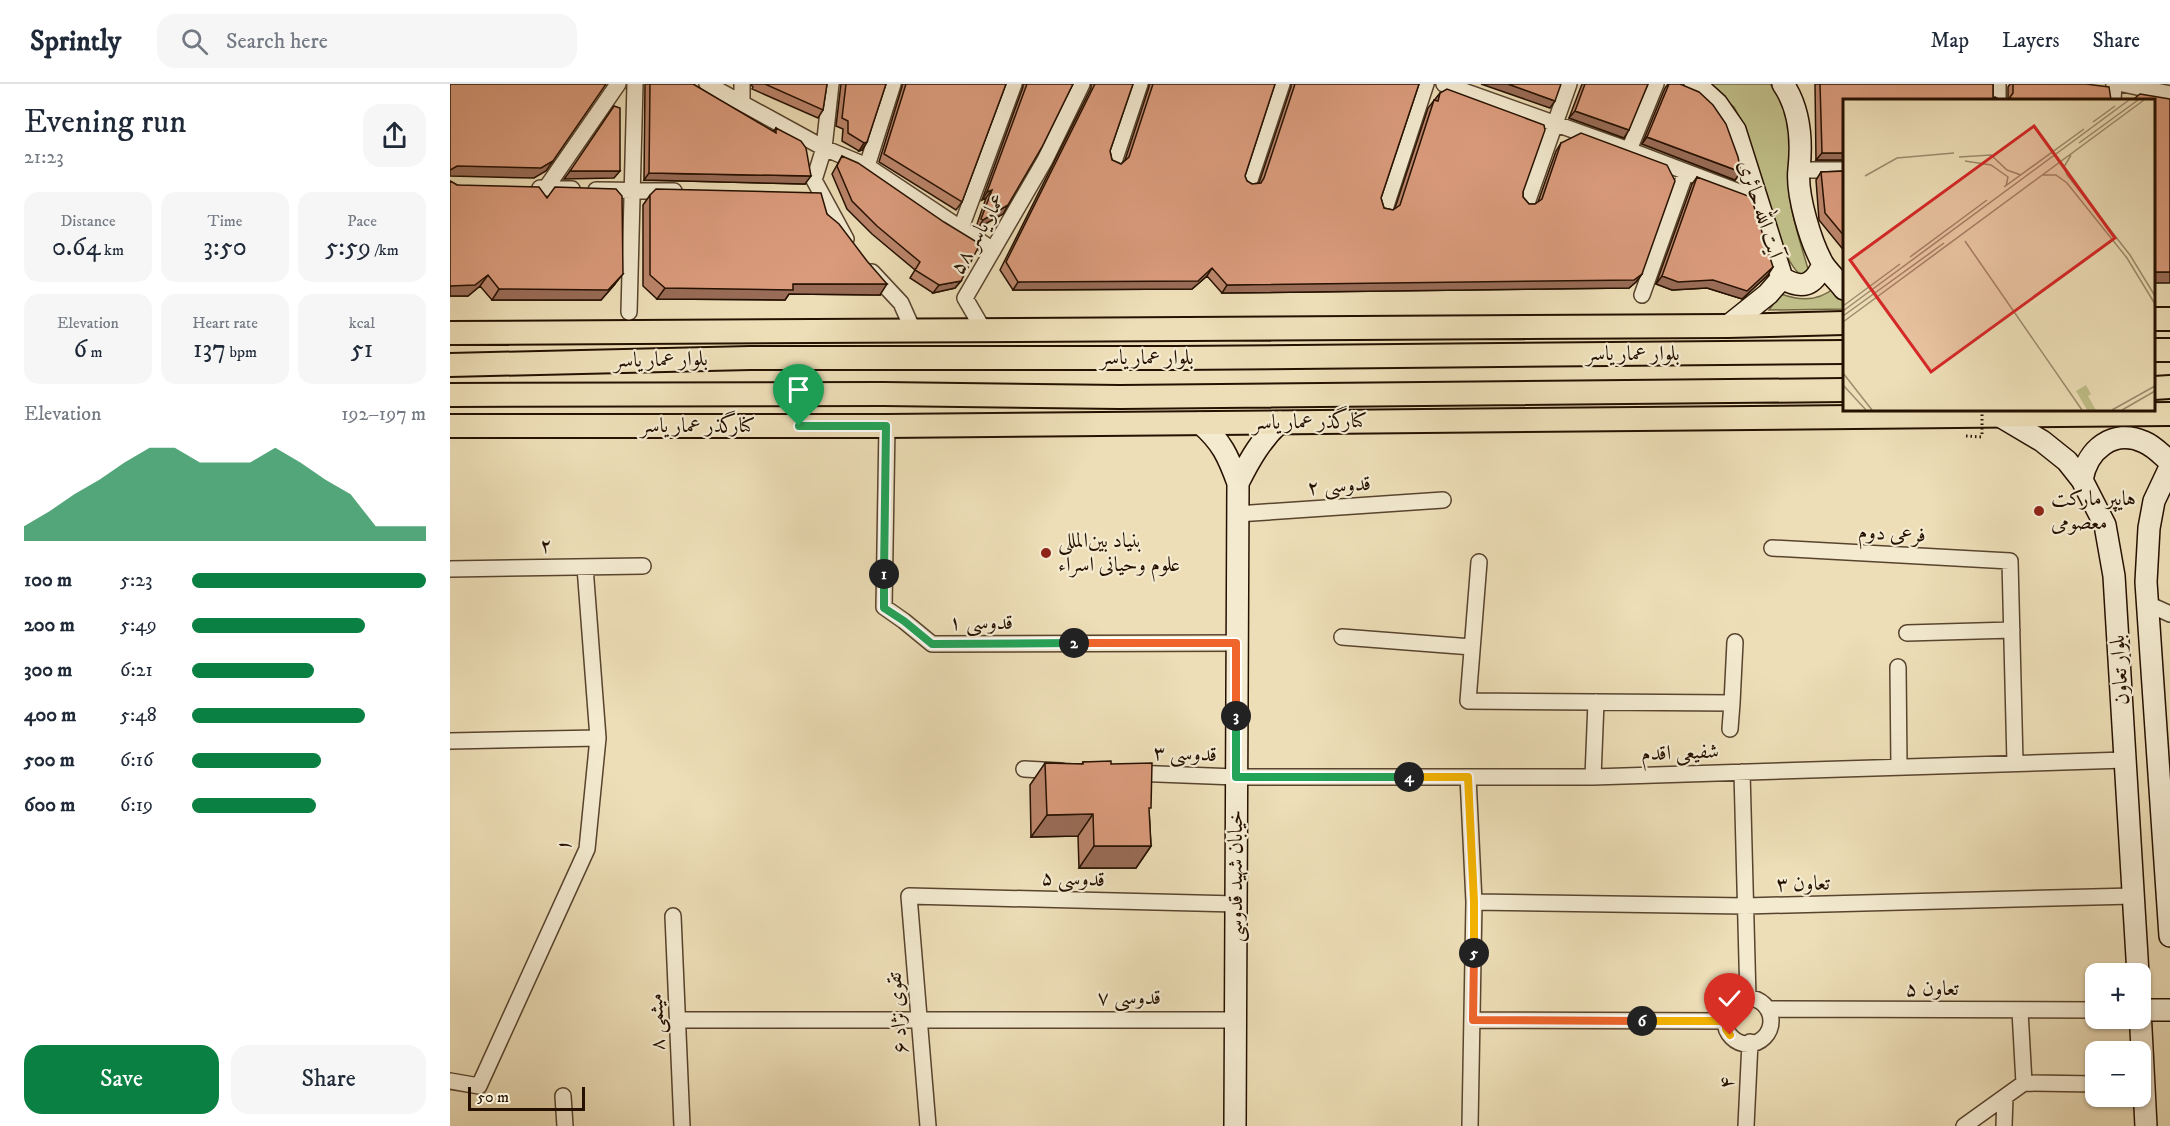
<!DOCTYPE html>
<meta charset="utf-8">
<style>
:root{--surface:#fff;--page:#f6f6f7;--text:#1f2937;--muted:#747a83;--line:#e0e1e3;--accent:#0b8043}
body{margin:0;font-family:"IM FELL DW Pica",Amiri,serif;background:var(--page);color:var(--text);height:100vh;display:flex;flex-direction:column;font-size:22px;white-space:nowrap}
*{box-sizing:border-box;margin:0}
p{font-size:20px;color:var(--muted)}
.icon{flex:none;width:33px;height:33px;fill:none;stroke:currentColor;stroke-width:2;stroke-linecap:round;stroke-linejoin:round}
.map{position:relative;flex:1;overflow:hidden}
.side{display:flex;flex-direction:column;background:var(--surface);width:450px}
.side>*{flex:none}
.fabs{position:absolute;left:1635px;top:879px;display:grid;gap:12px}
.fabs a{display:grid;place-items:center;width:66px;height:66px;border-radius:12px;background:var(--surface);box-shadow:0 2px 4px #0004;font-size:30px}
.scale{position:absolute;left:18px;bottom:15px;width:117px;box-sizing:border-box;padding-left:6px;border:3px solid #261100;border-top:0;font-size:16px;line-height:21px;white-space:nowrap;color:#261100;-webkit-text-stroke:4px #f3ead0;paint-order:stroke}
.pin{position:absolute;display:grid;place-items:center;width:51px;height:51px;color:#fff;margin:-62px -26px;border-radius:50% 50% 50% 0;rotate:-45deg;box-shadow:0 0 6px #0007}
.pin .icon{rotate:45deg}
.km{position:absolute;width:30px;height:30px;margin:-15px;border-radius:50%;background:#222;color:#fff;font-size:16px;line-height:30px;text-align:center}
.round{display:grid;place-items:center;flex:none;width:63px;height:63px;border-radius:18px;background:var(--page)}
.overview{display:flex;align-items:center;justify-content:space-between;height:102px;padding:0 24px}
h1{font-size:33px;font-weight:600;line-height:45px}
.stats{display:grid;grid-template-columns:repeat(3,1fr);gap:9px;height:102px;padding:6px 24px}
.stats div{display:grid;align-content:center;border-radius:15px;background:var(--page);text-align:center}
.stats b{font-size:26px;font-weight:600}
.stats small{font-size:16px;font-weight:400}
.stats p{font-size:16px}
.chart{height:168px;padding:12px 24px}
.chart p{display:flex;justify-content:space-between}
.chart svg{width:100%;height:108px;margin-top:6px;fill:var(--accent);opacity:.7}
.action{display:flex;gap:12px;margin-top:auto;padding:12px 24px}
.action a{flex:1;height:69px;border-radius:18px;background:var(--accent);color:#fff;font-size:24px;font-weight:600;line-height:69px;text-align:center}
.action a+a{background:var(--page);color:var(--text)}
ul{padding:0 24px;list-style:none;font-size:20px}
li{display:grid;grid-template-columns:96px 72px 1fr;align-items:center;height:45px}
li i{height:15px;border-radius:8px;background:var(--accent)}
header{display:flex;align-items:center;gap:36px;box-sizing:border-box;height:84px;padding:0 30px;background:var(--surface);border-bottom:2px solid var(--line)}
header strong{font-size:28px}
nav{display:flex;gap:33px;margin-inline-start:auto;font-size:21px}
.search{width:420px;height:54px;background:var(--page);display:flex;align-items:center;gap:15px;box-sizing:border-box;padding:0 21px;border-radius:18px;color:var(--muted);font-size:22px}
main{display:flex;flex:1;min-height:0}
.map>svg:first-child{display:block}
.green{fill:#c0bf89;stroke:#736844;stroke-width:1.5}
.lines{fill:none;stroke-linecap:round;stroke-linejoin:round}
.street-casing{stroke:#58442e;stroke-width:18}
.secondary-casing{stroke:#261100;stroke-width:24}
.primary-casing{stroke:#261100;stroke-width:26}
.path{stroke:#261100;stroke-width:3;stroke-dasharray:1.5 3;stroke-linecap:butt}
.street{stroke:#f3ead0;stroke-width:15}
.secondary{stroke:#f3ead0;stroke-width:21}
.primary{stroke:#eddeb7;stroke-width:22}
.path-bridge{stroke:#261100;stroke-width:3;stroke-dasharray:1.5 3;stroke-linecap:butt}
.wall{fill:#bb856b;stroke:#261100;stroke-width:1.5}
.shaded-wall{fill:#996c57;stroke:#261100;stroke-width:1.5}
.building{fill:#da9b7c;stroke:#261100;stroke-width:1.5}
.split-1-casing{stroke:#fff;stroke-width:12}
.split-2-casing{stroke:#fff;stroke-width:12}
.split-3-casing{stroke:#fff;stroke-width:12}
.split-4-casing{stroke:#fff;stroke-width:12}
.split-5-casing{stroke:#fff;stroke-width:12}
.split-6-casing{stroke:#fff;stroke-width:12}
.split-7-casing{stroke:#fff;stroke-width:12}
.split-1{stroke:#22a559;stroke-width:8}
.split-2{stroke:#22a559;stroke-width:8}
.split-3{stroke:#f0652b;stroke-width:8}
.split-4{stroke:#22a559;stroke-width:8}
.split-5{stroke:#f5b400;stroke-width:8}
.split-6{stroke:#f0652b;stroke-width:8}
.split-7{stroke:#f5b400;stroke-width:8}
.poi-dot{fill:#8f2418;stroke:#f3ead0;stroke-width:2}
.labels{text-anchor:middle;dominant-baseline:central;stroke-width:4.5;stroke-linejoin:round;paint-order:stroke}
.street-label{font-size:21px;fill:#261100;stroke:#f3ead0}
.poi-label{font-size:21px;fill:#261100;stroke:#f3ead0;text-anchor:start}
.inset-road{fill:none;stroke:#9d8c6e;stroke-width:1.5}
.view{fill:#d62828;fill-opacity:0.15;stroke:#d62828;stroke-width:3}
.inset-edge{fill:none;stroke:#261100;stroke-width:3}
</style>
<header>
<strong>Sprintly</strong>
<div class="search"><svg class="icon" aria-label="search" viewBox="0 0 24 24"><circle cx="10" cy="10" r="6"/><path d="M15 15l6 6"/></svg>Search here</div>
<nav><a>Map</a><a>Layers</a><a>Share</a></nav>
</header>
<main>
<section class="side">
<div class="overview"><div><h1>Evening run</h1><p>21:23</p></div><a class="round"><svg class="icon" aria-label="share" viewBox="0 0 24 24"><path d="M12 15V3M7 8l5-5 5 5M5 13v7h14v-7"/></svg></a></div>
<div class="stats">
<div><p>Distance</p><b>0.64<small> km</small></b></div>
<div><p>Time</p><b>3:50</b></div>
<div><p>Pace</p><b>5:59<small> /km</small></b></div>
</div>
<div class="stats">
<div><p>Elevation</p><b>6<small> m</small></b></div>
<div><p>Heart rate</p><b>137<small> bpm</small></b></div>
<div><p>kcal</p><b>51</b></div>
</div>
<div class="chart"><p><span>Elevation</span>192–197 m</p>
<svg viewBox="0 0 160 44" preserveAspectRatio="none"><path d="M0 44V38L10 32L20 25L30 19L40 12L50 6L60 6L70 12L80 12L90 12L100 6L110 12L120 19L130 25L140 38L150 38L160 38V44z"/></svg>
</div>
<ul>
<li><b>100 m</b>5:23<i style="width:100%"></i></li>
<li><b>200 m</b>5:49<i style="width:74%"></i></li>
<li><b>300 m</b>6:21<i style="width:52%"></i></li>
<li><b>400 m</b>5:48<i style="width:74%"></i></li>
<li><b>500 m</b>6:16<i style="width:55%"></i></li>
<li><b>600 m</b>6:19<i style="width:53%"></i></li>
</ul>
<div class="action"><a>Save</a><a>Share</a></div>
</section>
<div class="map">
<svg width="1720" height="1042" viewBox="0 0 1720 1042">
<rect width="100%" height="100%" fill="#eddeb7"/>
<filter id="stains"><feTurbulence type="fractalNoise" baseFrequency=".00333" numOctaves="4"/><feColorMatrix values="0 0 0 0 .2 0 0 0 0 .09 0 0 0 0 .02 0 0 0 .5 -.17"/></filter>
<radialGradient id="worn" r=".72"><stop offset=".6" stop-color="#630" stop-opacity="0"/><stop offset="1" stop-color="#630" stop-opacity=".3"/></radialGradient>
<!-- green -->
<path class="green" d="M1256,0H1320C1351,32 1335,82 1341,122C1345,143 1352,164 1358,185L1351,191C1328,176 1300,65 1290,34L1284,23Z
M1384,204L1394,216V225L1319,226L1331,210C1350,217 1369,217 1384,204Z"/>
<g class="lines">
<defs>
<path id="street" d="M257,0L374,64L417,82L543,166
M381,0L374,64L364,96L396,155
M994,0L1179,66L1305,114
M1548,0V16
M1673,0L1720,10
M1663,16L1664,0
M292,18V0
M1179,66L1206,0
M664,78L690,0
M417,82L443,0
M1349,86H1394
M799,99L832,0
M90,104H96L168,0
M96,104L122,105
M146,106L224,107
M1077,119L1119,0
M935,125L976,0
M511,144L564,0
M422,188L451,219L463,246
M1192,211L1236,88
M179,228L185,0
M533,245L515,214L595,76L632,0
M437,342L434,523L454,537L482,560L786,559
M787,430L993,416
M1322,464L1560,477L1565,679
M1029,478L1018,617L1282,619L1285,558
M0,485L193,482
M1698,520L1720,530
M1457,549L1562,546
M892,553L1022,563
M1448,583L1449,683
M1280,645L1282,619
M0,657L148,654
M574,685L611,687
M1292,688L1298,915
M682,689L786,693H1143L1675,676
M1018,693L1024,818L1020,1042
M1143,693L1146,618
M1024,818L1296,822L1683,812
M223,832L232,1042
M1275 937a23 23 0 1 1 46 0a23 23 0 1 1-46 0Z
M1318,925L1646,926
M228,936H785
M1023,936L1276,937
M0,997L29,1002L137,765L148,654L135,483
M1574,999L1646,1000
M113,1012L115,1042
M478,1042L459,812L786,820
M1296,1042L1300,958
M1514,1042L1574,999L1570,927
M1554,1042L1555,1013"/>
<path id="secondary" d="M1245,0L1267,20L1285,46L1332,194L1318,210L1278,242
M1333,0C1350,25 1352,57 1349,85C1346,110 1361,159 1373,180C1379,189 1388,197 1394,205
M1332,194C1352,206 1364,202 1373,180
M1548,331L1592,357L1617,377L1632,396L1655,441L1664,492L1688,890
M750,339C772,358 778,372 788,399
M1720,383L1704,417L1699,444L1696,498L1720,852
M1632,396C1637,366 1663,344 1694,358C1704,362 1712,371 1720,378
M1690,926L1696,1042
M1691,926H1720
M785,1042L788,399C800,375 811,356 830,338"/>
<path id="primary" d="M1704,235H1720
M0,249L1278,242L1394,239
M1704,266H1720
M0,281L300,274H725L1394,268
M1704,304L1720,303
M0,311L434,310L670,313L1394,306
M0,342H437L1720,330"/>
</defs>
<!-- street casing -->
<use href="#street" class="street-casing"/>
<!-- secondary casing -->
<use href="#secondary" class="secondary-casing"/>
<!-- primary casing -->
<use href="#primary" class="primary-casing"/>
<!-- path -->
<path class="path" d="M1516,352L1532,353"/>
<!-- street -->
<use href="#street" class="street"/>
<!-- secondary -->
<use href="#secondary" class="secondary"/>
<!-- primary -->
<use href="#primary" class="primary"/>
<!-- path-bridge -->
<path class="path-bridge" d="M1532,326V353"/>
</g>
<!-- wall -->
<path class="wall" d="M195,0H243L323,48L326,44L355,100L194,96Z
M301,0H377L373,26L368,34L302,5L303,3L302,2Z
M391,0H436L417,58L412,66L409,67L392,57L393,45L386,42Z
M452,0H556L512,118L506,126L429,78L452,3Z
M573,0H623L558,121L553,130L528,144L526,143L536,114L532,116L573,3Z
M641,0H683L660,67L662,76L671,80L675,76L699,3V0H825L795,92L797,97L802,100L809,99L841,3V0H969L931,114L934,124L943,126L945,124L978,24L990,9L1073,108V113L1079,120H1085L1088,118L1106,67L1111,59L1192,190L1186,198L1179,204L772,209L757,192L742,205L563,206L550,186L641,4Z
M1132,0H1198L1174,54L1119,34Z
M1218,0H1230L1291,88L1285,96L1192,60L1215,4Z
M1365,0H1543V15L1550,16H1395V76H1366Z
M1560,0H1636L1558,16V3Z
M392,72L511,197L505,204L483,209L460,194L465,186L422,150L397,125L382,90Z
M1395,87V168L1369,136L1366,96L1371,88Z
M1247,93L1318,191L1292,215L1257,204L1222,206L1206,200L1242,100Z
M0,97L7,101L97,114L165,200L151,216H42L30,202L18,212H0Z
M200,111L377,130L430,211L339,210L335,216L207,215L193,202V121Z
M633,678L661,680L699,727L701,762L686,784H629L628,752L581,753L580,701L595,679L632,680Z"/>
<!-- shaded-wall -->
<path class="shaded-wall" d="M1031,0H1058L1105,17L1100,24Z
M1125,27L1179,46L1174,54L1119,34Z
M1197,53L1291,88L1285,96L1192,60Z
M417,58L412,66L409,67L414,59Z
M1372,69H1395V76H1366Z
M103,77L96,87L84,94L0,92V86L7,82Z
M120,87H170L164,94L114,95Z
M199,89L361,92L355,100L194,96Z
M542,106L536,114L532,116L537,108Z
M558,121L553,130L528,144L533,136Z
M1323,183L1318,191L1292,215L1257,204L1222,206L1206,200L1212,192Z
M762,184L757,192L742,205L563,206L568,198Z
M1704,188H1720V199H1704Z
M173,190L165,200L151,216H42L49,205Z
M1192,190L1186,198L1179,204L772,209L777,201Z
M38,191L30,202L18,212H0V202Z
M511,197L505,204L483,209L489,201Z
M343,200H437L430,211L339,210L335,216L207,215L215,204Z
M643,730L628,752L581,753L597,731Z
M644,762H701L686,784H629Z"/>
<!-- building -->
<path class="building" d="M0,0H156L103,77L91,84L7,82L0,86Z
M200,0H243L326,49V44L351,57L356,64L361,92L199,89Z
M315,0H377L373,26Z
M396,0H436L417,58L414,59L398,49V37L392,34Z
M456,0H556L512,118L434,70Z
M577,0H623L592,63L558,121L533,136L531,135L542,106L537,108Z
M645,0H683L660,67L662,76L671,80L679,73L703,0H825L795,92L797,97L802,100L811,99L814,94L845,0H969L931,114L934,124L943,126L950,121L984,16L988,17L990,9L997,5L1094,41L1095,46L1073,108V113L1079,120H1085L1092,115L1111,59L1131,49L1217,81L1225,97L1192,190L1184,196L777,201L762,184L748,197L568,198L556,178Z
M1058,0H1111L1105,17Z
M1135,0H1198L1179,46L1125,27Z
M1219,0H1230L1249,8L1263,21L1276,40L1288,73L1291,88L1197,53Z
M1370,0H1543V15L1545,13L1550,16H1395V69H1372Z
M1563,0H1636L1659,3L1661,16H1558L1563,9Z
M1690,10L1720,15V188H1704V16H1685V14Z
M164,22L170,24V87H120Z
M392,72L408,79L494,138L530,160L511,197L489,201L465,186L470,178L427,142L402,117L387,82Z
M1395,87V153L1375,129L1371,88Z
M1247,93L1301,113L1323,183L1297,207L1263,196L1228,198L1212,192Z
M0,97L7,101L89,103L97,114L105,103L166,105L172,112L173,190L158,206L49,205L38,191L25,201L0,202Z
M206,105L371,109L377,130L389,140L417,177L437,200H343V206L215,204L200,191V111Z
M661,677V680L702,679L701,724H699L701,762H644L643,730L597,731L595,679L633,680V678Z"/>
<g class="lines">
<defs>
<path id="split-1" d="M349,342H436L434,490"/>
<path id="split-2" d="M434,490V524L454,537L482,560L624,559"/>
<path id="split-3" d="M624,559H786V632"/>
<path id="split-4" d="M786,632V693H959"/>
<path id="split-5" d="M959,693H1018L1024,818V869"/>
<path id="split-6" d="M1024,869L1023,936L1192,937"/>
<path id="split-7" d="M1192,937H1276V945L1280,951"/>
</defs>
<!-- split-1 casing -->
<use href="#split-1" class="split-1-casing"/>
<!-- split-2 casing -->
<use href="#split-2" class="split-2-casing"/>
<!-- split-3 casing -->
<use href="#split-3" class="split-3-casing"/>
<!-- split-4 casing -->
<use href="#split-4" class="split-4-casing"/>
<!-- split-5 casing -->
<use href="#split-5" class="split-5-casing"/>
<!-- split-6 casing -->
<use href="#split-6" class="split-6-casing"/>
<!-- split-7 casing -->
<use href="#split-7" class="split-7-casing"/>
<!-- split-1 -->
<use href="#split-1" class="split-1"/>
<!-- split-2 -->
<use href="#split-2" class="split-2"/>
<!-- split-3 -->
<use href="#split-3" class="split-3"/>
<!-- split-4 -->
<use href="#split-4" class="split-4"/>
<!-- split-5 -->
<use href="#split-5" class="split-5"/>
<!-- split-6 -->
<use href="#split-6" class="split-6"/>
<!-- split-7 -->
<use href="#split-7" class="split-7"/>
</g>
<!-- markers -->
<g class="poi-dot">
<circle cx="1589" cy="427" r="6"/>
<circle cx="596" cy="469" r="6"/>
</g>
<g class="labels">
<!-- street labels -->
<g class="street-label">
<text transform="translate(1310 125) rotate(72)">آیت الله حائری</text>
<text transform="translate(528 150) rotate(-60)">عمار یاسر ۵۸</text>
<text x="1183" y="270">بلوار عمار یاسر</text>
<text x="697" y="274">بلوار عمار یاسر</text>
<text transform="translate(211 276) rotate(-1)">بلوار عمار یاسر</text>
<text transform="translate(860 338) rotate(-1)">کنارگذر عمار یاسر</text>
<text x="248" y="342">کنارگذر عمار یاسر</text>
<text transform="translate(889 402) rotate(-4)">قدوسی ۲</text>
<text transform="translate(1442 450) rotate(3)">فرعی دوم</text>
<text transform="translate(96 462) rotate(-1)">۲</text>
<text x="531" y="539">قدوسی ۱</text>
<text transform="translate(1670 586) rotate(-94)">بلوار تعاون</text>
<text transform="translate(1230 669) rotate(-2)">شفیعی اقدم</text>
<text transform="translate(735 670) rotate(2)">قدوسی ۳</text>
<text transform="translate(114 761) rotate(-73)">۱</text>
<text transform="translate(786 792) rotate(-90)">خیابان شهید قدوسی</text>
<text transform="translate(623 795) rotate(2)">قدوسی ۵</text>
<text transform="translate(1353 800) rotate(-1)">تعاون ۳</text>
<text x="1482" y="905">تعاون ۵</text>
<text x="679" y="914">قدوسی ۷</text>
<text transform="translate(448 929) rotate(-95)">تقوی نژاد ۶</text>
<text transform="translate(207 938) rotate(-92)">میثمی ۸</text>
<text transform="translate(1277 999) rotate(-88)">۴</text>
</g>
<!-- poi labels -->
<g class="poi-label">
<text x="1601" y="415">هایپر مارکت<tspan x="1601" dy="24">معصومی</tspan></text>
<text x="608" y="457">بنیاد بین‌المللی<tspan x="608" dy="24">علوم وحیانی اسراء</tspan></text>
</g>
</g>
<!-- overview -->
<g transform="translate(1393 15)">
<rect width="312" height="312" fill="#eddeb7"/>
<path d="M243,286L248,295L245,297L253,311H244L233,292Z" fill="#c0bf89"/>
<path class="inset-road" d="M250,23L272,7M236,44L295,1M228,56L221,68L224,76L287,156L312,197M116,58L148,56L164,71L178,76M122,62L148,66L165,78L163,87M200,76H213L224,84L284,159L312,205M22,77L54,59L111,54M161,88L241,30M122,142L239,311M67,158L144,101M0,207L57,165M0,212L286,1M0,217L101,144M0,223L301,1M0,274L29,311M0,286L23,311M269,311L312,287M279,311L312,292"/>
<path class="view" d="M191,27L272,139L88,273L7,161Z"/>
<rect width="312" height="312" class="inset-edge"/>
</g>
<rect width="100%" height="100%" filter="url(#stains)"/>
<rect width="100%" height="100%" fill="url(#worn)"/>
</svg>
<div class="fabs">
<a>+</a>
<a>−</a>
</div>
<div class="scale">50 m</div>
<div class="pin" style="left:349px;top:342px;background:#1e9e55"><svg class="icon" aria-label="arrive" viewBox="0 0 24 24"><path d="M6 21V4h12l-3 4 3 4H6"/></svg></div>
<div class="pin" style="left:1280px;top:951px;background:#d93025"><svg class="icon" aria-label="check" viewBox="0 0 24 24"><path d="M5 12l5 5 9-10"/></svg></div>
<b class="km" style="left:434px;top:490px">1</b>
<b class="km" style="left:624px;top:559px">2</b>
<b class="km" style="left:786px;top:632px">3</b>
<b class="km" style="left:959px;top:693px">4</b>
<b class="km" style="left:1024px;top:869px">5</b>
<b class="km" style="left:1192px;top:937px">6</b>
</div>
</main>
